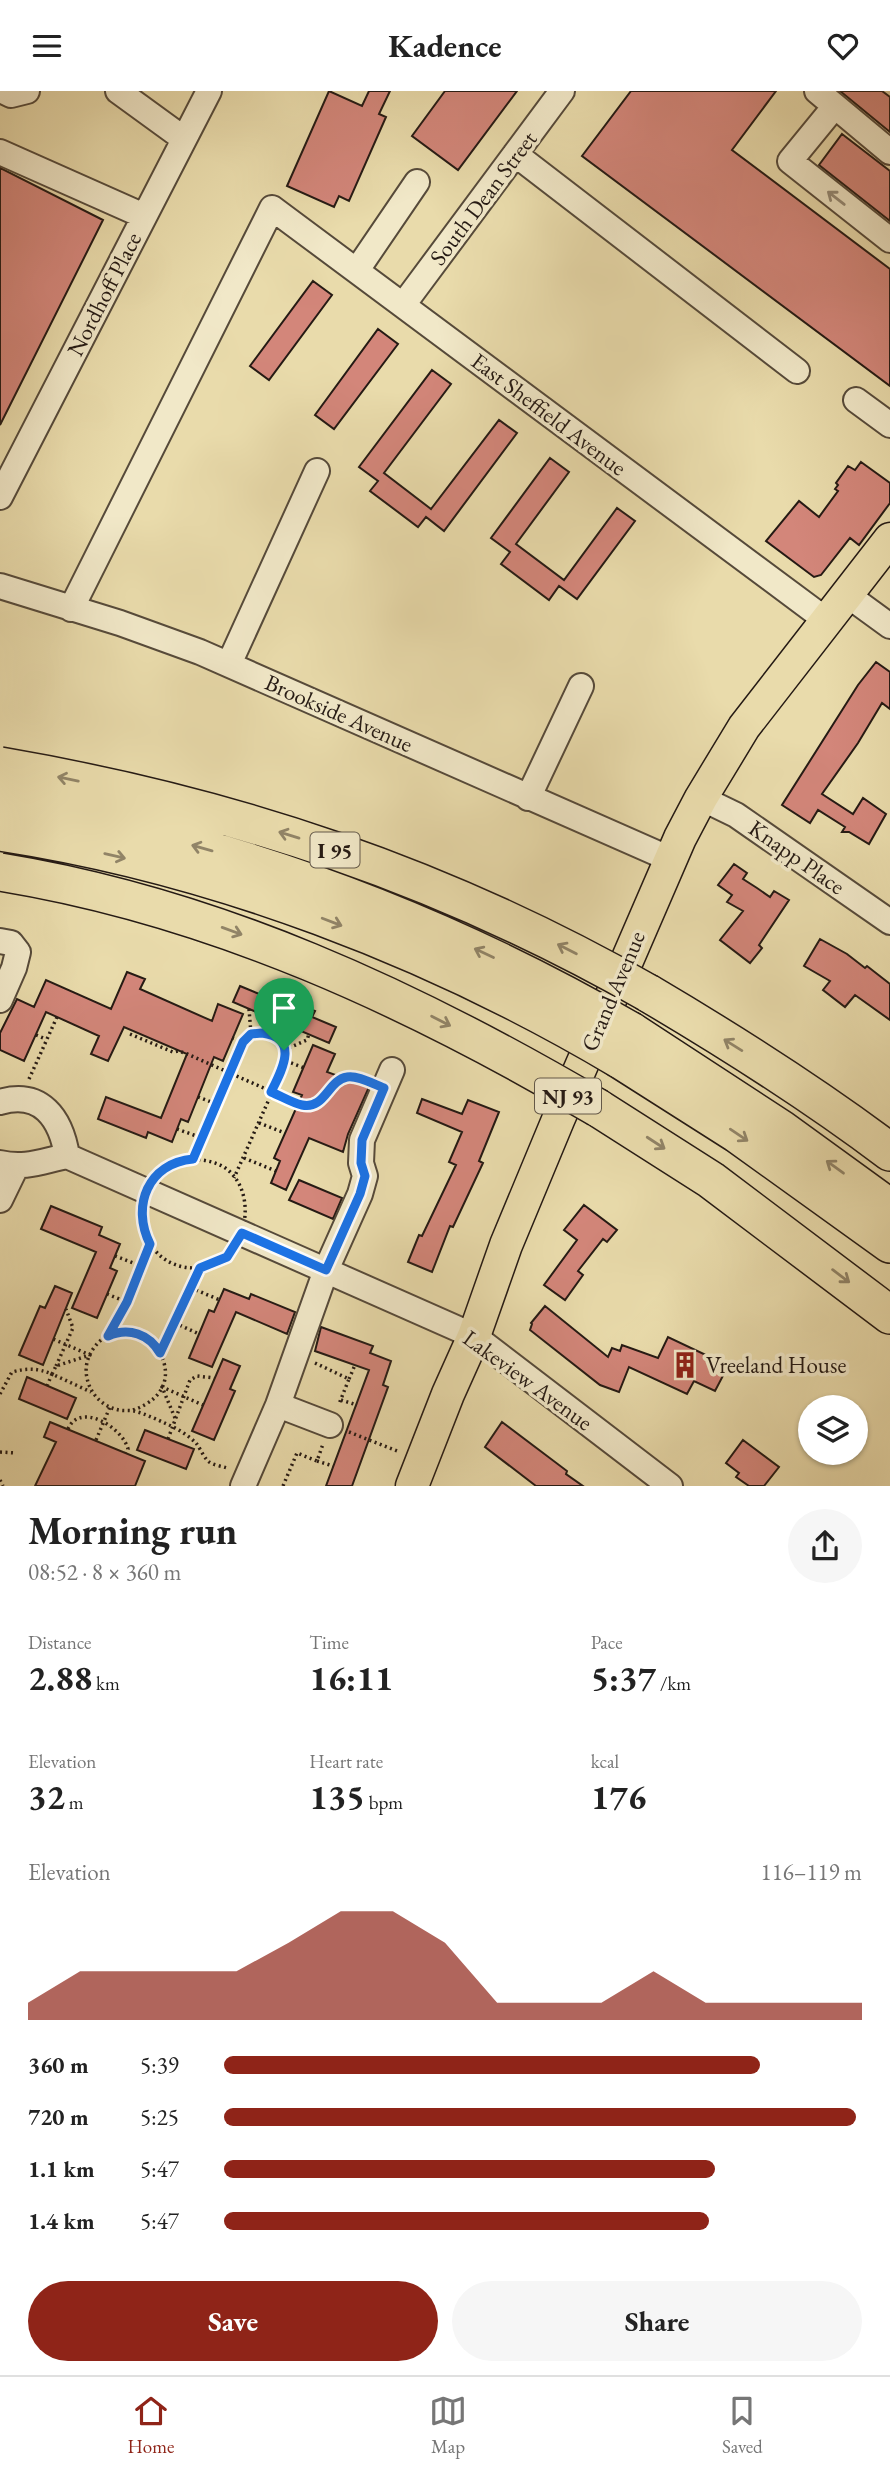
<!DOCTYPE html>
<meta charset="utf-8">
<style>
:root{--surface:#fff;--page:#f6f6f6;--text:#222;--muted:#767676;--line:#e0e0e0;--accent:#8f2418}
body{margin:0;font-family:"EB Garamond",serif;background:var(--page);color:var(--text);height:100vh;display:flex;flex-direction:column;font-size:26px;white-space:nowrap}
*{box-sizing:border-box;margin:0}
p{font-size:23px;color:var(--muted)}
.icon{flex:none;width:38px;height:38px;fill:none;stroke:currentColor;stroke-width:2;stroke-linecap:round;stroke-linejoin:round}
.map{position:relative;height:1395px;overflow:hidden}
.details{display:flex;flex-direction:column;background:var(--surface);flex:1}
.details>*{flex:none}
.buttons{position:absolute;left:798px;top:1304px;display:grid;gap:14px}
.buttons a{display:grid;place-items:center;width:70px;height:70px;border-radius:50%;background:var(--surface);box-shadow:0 2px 5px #0004;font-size:35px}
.pin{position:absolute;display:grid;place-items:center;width:60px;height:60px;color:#fff;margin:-72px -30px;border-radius:50% 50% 50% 0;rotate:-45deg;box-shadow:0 0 7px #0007}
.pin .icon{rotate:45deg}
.round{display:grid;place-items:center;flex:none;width:74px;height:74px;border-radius:37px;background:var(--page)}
.head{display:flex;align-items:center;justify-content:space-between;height:119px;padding:0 28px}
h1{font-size:38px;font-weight:700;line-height:52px}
.figures{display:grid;grid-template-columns:repeat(3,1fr);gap:10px;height:119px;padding:7px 28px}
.figures div{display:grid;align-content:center}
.figures b{font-size:35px;font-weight:700}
.figures small{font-size:19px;font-weight:400}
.figures p{font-size:19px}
.chart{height:196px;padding:14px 28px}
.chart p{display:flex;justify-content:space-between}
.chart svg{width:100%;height:126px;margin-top:7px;fill:var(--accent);opacity:.7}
.button{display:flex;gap:14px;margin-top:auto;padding:14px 28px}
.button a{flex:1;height:80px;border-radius:42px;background:var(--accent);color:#fff;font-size:28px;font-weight:700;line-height:80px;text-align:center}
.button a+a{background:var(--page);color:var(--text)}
ul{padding:0 28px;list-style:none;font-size:23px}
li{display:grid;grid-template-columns:112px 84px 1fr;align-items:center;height:52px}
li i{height:18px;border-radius:9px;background:var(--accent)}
header{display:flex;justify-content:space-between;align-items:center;height:91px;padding:0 28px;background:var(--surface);font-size:32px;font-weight:700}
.dock{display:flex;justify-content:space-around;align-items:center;height:98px;border-top:2px solid var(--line);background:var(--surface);font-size:19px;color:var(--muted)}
.dock a{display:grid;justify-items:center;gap:4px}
.dock .on{color:var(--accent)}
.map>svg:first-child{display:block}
.building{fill:#d3867a;stroke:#251a14;stroke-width:2}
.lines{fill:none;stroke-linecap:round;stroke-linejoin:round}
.minor-casing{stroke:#564a3a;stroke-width:28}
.major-casing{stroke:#251a14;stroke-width:35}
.highway-casing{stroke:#251a14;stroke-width:40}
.path{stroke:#251a14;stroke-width:3.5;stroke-dasharray:2 3.5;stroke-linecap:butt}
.minor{stroke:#f1e8c8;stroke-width:24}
.major{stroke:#e9dbab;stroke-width:32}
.highway{stroke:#e9dbab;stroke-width:37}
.highway-bridge-casing{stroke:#251a14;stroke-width:40;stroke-linecap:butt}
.highway-bridge{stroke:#e9dbab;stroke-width:37}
.oneway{stroke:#958b77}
.oneway2{stroke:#918467}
.route-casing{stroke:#fff;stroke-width:14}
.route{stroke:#1a73e8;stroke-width:9}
.labels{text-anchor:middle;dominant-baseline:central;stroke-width:7;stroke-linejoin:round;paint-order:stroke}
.shield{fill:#f1e8c8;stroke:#62584a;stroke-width:2}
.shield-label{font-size:21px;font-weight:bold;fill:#251a14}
.street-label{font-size:23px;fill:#251a14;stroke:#f1e8c8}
.poi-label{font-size:23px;fill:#251a14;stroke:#f1e8c8;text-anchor:start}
</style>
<header><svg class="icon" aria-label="menu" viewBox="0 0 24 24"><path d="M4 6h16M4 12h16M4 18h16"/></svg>Kadence<svg class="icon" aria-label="heart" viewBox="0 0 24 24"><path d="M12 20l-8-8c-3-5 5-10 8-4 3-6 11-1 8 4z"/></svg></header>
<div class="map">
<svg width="890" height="1395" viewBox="0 0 890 1395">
<rect width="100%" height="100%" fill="#e9dbab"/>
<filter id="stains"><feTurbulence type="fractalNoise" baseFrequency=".00286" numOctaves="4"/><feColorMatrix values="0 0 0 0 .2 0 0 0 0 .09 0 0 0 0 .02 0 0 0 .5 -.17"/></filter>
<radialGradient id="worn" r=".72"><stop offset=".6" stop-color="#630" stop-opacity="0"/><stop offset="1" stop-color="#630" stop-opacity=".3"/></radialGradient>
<!-- building -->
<path class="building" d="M329,0L362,15L369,0H390L379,23L386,26L349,110L339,105L334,116L287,95Z
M445,0H517L458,79L412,45Z
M631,0H776L732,59L890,178V295L582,65Z
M840,0H882L890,6V41Z
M842,43L890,80V130L819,74Z
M0,77L103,129L0,334Z
M313,190L332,204L269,289L250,275Z
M378,238L398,253L334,338L315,324Z
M432,279L451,293L384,382L431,418L499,329L517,342L444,440L426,426L418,436L370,400L378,390L359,376Z
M550,367L569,381L516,453L564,489L617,417L635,430L577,508L559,495L549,509L501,473L510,461L491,447Z
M861,371L890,392V412L859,454L850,447L821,484L814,486L766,450L799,410L819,426L838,400L835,398L838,394L836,392L848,375L855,379Z
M876,571L890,581V618L882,612L858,652L822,703L853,723L863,707L886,723L869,753L849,741H842L845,736L818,719L810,732L782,714L858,594Z
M734,773L747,782L743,788L757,797L770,806L774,800L789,809L759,854L762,857L750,872L720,849L743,820L727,811L732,804L718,794Z
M820,848L847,863L865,877L867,875L890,893V929L855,904L845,916L823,899L830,890L804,875Z
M127,881L145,888L140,898L212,930L218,913L243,923L223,970L214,966L188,1031L181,1028L172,1051L148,1041L146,1047L98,1028L106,1006L161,1027L187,963L124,936L108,970L91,963L99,945L46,921L24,970L0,959V942L17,908L34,916L46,889L111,918Z
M240,895L264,905L266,900L315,920L312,926L336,936L329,952L233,911Z
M313,954L335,963L327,981L369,996L348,1043L343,1061L309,1047L286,1099L271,1092L280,1070L274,1067L302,1004L293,1001Z
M422,1008L462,1023L468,1009L499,1021L479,1070L483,1072L453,1136L450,1135L432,1181L408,1171L419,1144L422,1145L456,1074L449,1071L462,1041L417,1022Z
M299,1089L342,1107L333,1128L289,1109Z
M584,1114L617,1139L607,1151L603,1148L578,1180L583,1184L565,1209L544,1194L577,1149L564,1139Z
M51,1115L102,1136L99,1144L120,1153L110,1177L117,1180L97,1227L72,1217L96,1161L41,1138Z
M55,1195L72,1202L43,1274L19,1264L40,1215L45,1217Z
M224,1198L249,1208L251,1203L295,1221L287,1243L236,1221L212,1276L189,1267L209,1219L214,1221Z
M545,1215L608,1266L612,1257L620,1260L622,1254L658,1267L668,1246L708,1265L706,1269L726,1279L715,1300L694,1290L687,1303L629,1276L619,1301L600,1294L530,1239L532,1233L531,1232Z
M321,1236L373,1255L370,1262L391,1270L383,1294L388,1296L352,1395H326L369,1279L315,1260Z
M223,1268L240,1275L230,1298L235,1300L214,1349L192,1340Z
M27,1286L76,1307L67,1328L19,1308Z
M50,1331L145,1370L135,1395H35L56,1351L44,1346Z
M502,1331L567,1380L566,1383L583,1395H536L485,1356Z
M145,1339L194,1358L186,1378L137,1359Z
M743,1349L779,1376L764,1395H749L736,1386L739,1382L726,1372Z"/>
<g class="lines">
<defs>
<path id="minor" d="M3,0L11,4L27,0
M118,0L184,48
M817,0L890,61
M835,15L790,70L890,149
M0,61L144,125
M515,63L797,280
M357,179L417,91
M403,214L562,0
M856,309L890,334
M0,406L209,0
M0,495L120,532L200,561L670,768
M846,503L890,535
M71,518L272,117L826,529
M229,573L317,380
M528,707L581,595
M701,707L736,724L890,831
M0,850L11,852L18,861L14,877L0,909
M0,1011C41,999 61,1027 67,1065
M0,1072C25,1078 42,1070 67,1065L474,1245L670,1395
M0,1109L16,1076
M278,1314L330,1334
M243,1395L278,1314L326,1179L360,1103L365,1085L361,1072L362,1049L392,979"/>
<path id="major" d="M412,1395L448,1303L474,1245L506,1154L558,1029L680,747L701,707L744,636L890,448"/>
<path id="highway" d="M648,902C731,951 813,1003 890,1061
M631,940L781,1038L890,1117
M619,968L737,1043L890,1153
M598,1017L711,1089L890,1224"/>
</defs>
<!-- minor casing -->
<use href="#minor" class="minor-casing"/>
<!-- major casing -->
<use href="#major" class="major-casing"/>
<!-- highway casing -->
<use href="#highway" class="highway-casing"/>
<!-- path -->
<path class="path" d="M249,918L251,943
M130,943L173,961L178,960L185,962L304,1015C335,1011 328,976 366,990
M273,943L278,930
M36,944L46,948
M232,947L243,951
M284,959L307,949L309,943
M286,970L304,977
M29,988L57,926
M198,1006L216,1013
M259,1032L285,1042
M177,1038L202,1047
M244,1067L276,1080
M193,1068C205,1069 218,1071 228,1079C261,1107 244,1175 198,1177C127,1180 123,1074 193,1068Z
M193,1068L243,951L251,943H273L282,951L286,970L234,1087
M115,1165L141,1175
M191,1197L220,1209
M107,1203L127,1211
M175,1232L199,1243
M109,1243L127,1211L150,1153
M161,1261L200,1177
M315,1272L349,1288L339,1313
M56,1275L73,1237L66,1218
M349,1288L355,1274
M47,1295L52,1283L91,1301
M0,1303L12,1281C27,1277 37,1277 52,1283L56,1275L90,1264L53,1248
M341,1309L357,1314
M133,1319C206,1294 139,1207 97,1253C89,1262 84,1274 87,1287C90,1303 103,1316 119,1319C124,1320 129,1319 134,1320C146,1323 158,1329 169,1334C178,1338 189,1345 196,1352C200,1357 203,1365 208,1370C212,1374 221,1375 227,1377
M175,1327L162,1296L203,1314
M68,1338C80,1310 123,1337 128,1358L126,1362
M349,1341L400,1361
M168,1348L190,1289L197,1285L214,1287
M96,1349L110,1316
M0,1361L15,1362
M317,1370L333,1375
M0,1389L3,1395
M283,1395L297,1362L317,1370L323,1353"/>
<!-- minor -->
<use href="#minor" class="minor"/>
<!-- major -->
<use href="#major" class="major"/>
<!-- highway -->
<use href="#highway" class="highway"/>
<defs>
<path id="highway-bridge" d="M0,675C233,715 443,785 648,902
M0,712C223,749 436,827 631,940
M0,741C215,774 432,857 619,968
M0,781C215,816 411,907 598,1017"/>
</defs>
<!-- highway-bridge casing -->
<use href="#highway-bridge" class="highway-bridge-casing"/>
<!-- highway-bridge -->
<use href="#highway-bridge" class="highway-bridge"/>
</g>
<!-- one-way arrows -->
<defs><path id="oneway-shaft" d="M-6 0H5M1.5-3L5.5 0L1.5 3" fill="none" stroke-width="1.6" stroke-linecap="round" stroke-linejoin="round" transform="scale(1.75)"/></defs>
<use class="oneway" href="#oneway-shaft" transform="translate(836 107) rotate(-142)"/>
<g class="oneway2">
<use href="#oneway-shaft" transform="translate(68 688) rotate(-168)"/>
<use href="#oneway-shaft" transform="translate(289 744) rotate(-163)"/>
<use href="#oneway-shaft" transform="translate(202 757) rotate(-164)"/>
<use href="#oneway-shaft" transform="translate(115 765) rotate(13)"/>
<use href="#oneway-shaft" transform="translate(332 831) rotate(21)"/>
<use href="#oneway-shaft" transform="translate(232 840) rotate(20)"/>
<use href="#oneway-shaft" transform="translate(567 858) rotate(-153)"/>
<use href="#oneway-shaft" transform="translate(484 862) rotate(-155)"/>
<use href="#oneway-shaft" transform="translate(441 930) rotate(27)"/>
<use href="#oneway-shaft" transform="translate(733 954) rotate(-148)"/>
<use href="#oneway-shaft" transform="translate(739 1044) rotate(34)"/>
<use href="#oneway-shaft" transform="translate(656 1052) rotate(33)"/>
<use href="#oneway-shaft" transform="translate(835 1076) rotate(-144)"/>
<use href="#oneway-shaft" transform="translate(841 1185) rotate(37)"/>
</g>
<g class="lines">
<defs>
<path id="route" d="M262,942C300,947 282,979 271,1001C281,1005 292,1012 302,1014C325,1019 328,989 347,986C358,984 373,993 384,997L362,1049L361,1072L365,1085L360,1103L326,1179L242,1142L227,1166L200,1177L160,1262C149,1243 129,1236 108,1245L127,1211L150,1153C131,1115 148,1072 193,1068L243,951L251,943Z"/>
</defs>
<!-- route casing -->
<use href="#route" class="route-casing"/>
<!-- route -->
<use href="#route" class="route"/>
</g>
<!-- icons -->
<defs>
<symbol id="building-bare" viewBox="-9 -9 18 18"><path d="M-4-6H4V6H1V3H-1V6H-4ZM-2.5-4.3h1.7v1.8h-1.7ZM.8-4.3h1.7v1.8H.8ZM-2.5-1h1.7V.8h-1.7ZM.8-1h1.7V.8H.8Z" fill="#8f2418" stroke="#f1e8c8" stroke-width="2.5" paint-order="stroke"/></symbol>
</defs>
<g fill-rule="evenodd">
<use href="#building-bare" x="666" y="1255" width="38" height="38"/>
</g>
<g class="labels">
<!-- shield labels -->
<g class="shield">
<rect x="310.5" y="741.5" width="49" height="35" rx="5"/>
<rect x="535" y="987.5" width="66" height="35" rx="5"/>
</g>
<g class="shield-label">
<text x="335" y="759">I 95</text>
<text x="568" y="1005">NJ 93</text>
</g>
<!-- street labels -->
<g class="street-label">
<text transform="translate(483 107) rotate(-53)">South Dean Street</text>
<text transform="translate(104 203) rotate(-63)">Nordhoff Place</text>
<text transform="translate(549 323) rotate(37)">East Sheffield Avenue</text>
<text transform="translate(339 622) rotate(24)">Brookside Avenue</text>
<text transform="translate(797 766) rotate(35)">Knapp Place</text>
<text transform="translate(613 900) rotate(-67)">Grand Avenue</text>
<text transform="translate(528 1289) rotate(36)">Lakeview Avenue</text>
</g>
<!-- poi labels -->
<g class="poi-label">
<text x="706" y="1274">Vreeland House</text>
</g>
</g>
<rect width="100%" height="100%" filter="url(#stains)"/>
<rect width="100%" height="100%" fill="url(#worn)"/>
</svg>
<div class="buttons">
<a><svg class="icon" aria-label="layers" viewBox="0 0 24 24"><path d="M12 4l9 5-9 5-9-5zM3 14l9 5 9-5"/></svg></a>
</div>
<div class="pin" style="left:284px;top:959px;background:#1e9e55"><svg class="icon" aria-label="arrive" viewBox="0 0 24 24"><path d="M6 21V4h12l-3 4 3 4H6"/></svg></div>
</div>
<section class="details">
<div class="head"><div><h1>Morning run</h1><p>08:52 · 8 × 360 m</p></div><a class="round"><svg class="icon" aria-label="share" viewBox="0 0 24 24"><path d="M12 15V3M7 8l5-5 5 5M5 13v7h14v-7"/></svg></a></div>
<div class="figures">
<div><p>Distance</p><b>2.88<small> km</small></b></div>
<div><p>Time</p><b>16:11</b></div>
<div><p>Pace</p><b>5:37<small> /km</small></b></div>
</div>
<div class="figures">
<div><p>Elevation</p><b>32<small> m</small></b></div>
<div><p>Heart rate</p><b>135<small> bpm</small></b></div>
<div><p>kcal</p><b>176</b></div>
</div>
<div class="chart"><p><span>Elevation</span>116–119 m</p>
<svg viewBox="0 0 160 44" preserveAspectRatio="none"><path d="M0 44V38L10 27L20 27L30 27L40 27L50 17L60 6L70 6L80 17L90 38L100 38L110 38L120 27L130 38L140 38L150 38L160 38V44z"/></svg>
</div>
<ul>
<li><b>360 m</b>5:39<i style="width:84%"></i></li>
<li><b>720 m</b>5:25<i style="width:99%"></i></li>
<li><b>1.1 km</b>5:47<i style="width:77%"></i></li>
<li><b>1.4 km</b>5:47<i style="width:76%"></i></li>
</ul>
<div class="button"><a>Save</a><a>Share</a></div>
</section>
<nav class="dock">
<a class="on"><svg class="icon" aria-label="home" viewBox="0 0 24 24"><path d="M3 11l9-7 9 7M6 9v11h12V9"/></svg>Home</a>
<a><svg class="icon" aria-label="map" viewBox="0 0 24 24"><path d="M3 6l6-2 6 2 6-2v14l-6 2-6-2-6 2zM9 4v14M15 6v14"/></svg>Map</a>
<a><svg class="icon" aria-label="saved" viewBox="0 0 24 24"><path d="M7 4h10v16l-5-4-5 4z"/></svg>Saved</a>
</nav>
